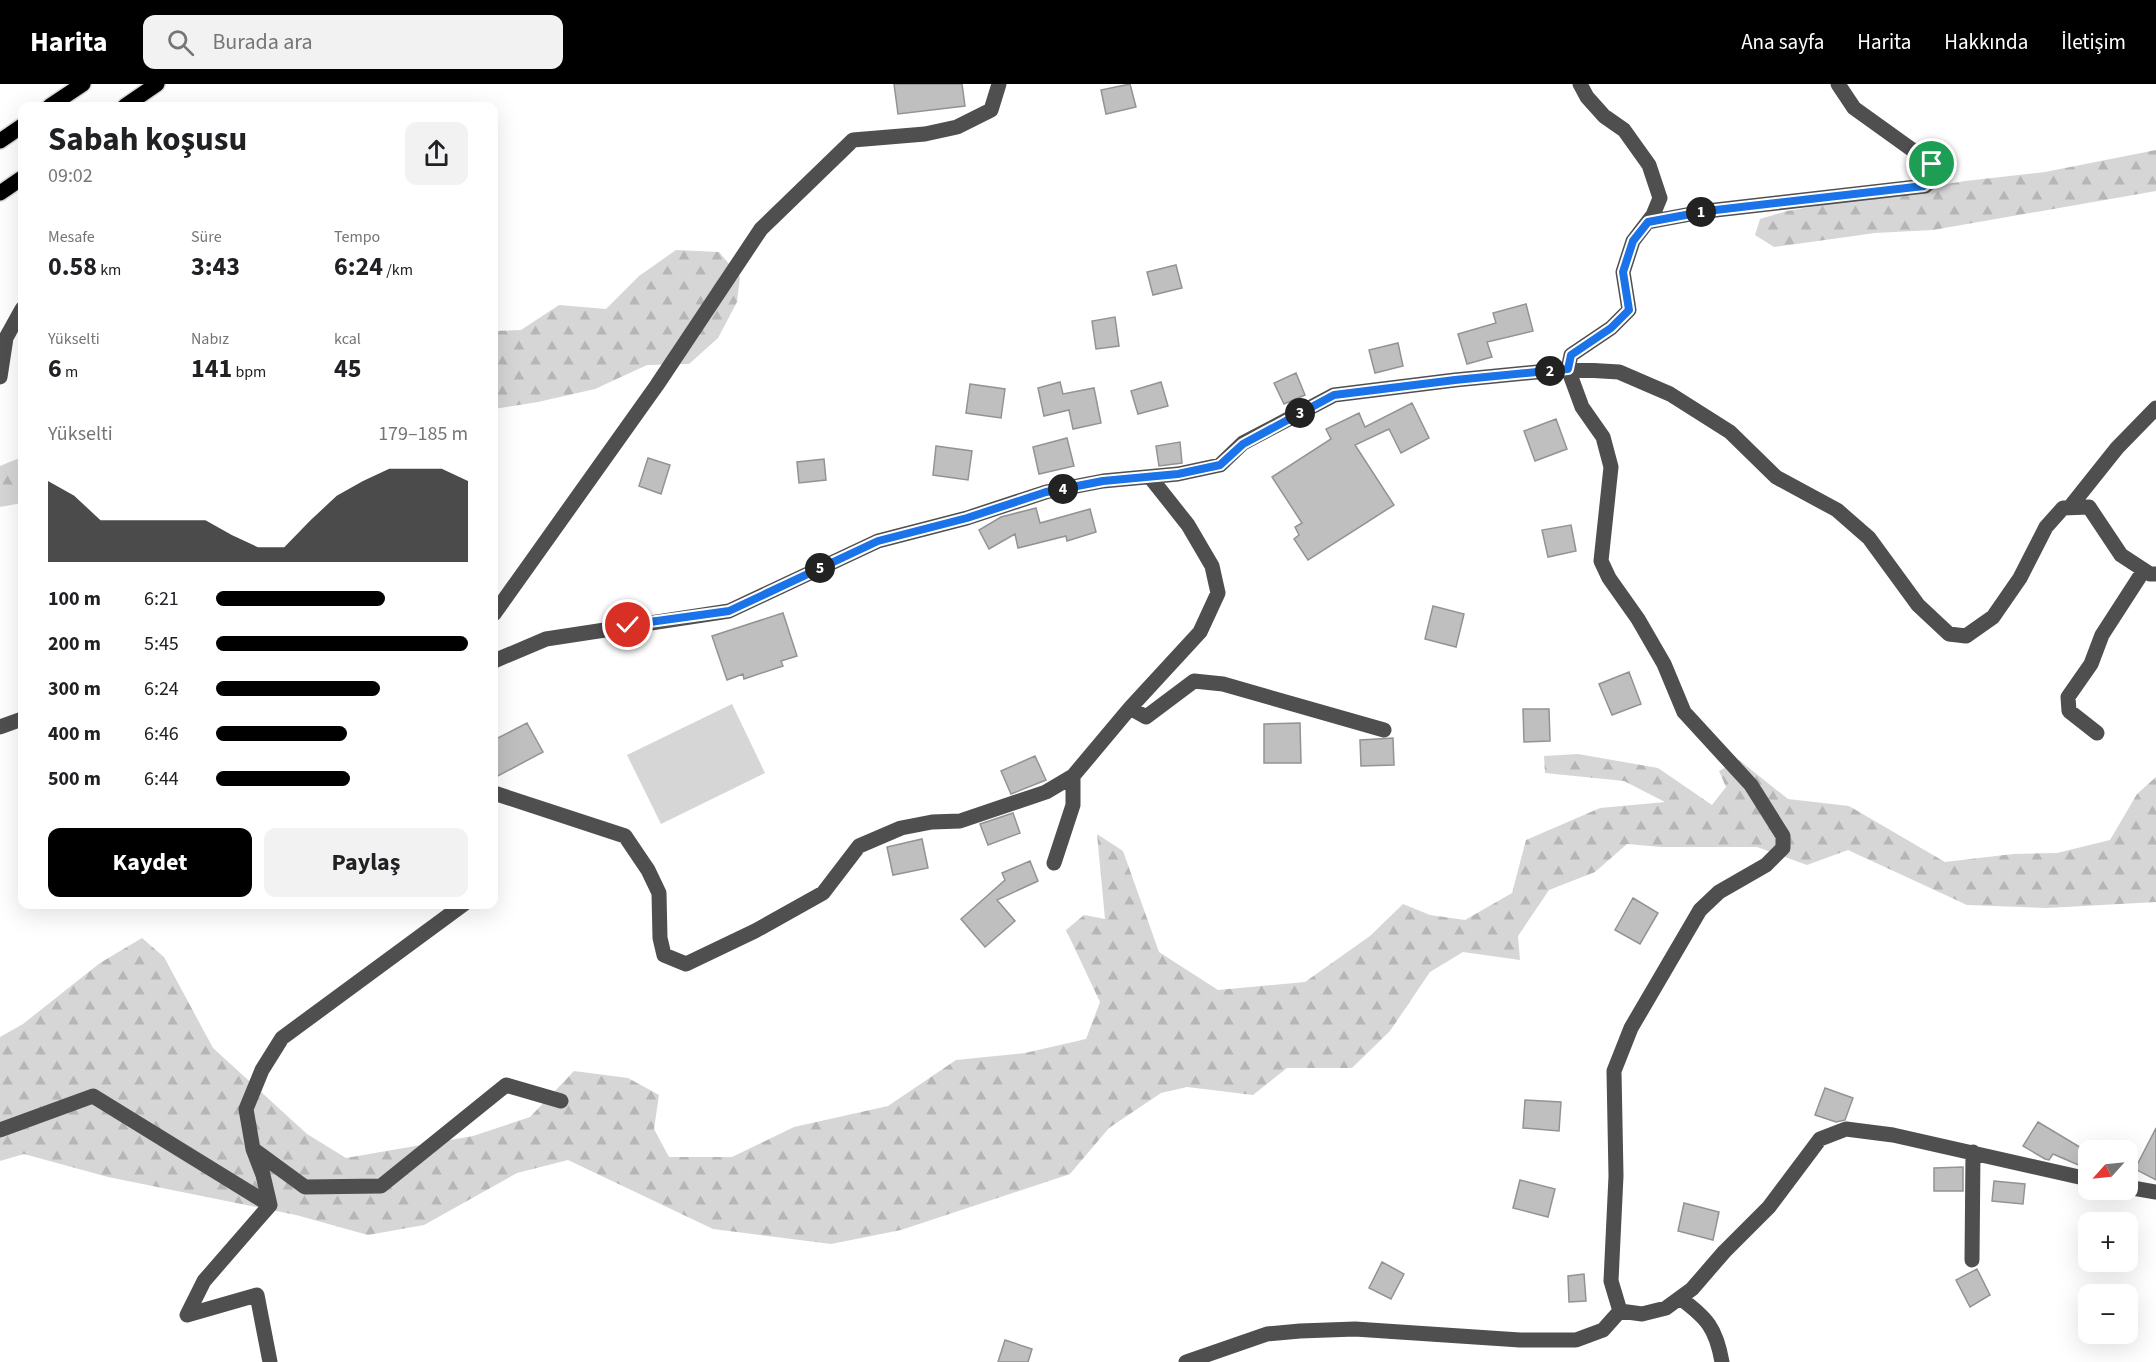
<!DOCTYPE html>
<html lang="tr">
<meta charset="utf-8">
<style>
:root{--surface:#fff;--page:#f2f2f2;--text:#202124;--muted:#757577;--accent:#000}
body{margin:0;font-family:"Source Sans 3",sans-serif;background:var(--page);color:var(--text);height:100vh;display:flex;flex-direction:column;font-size:22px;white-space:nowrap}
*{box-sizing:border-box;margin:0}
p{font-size:20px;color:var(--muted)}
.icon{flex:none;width:33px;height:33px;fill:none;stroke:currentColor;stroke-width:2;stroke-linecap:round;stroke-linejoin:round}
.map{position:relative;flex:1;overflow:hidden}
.details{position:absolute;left:18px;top:18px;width:480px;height:807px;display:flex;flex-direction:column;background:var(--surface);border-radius:12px;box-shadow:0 6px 24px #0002}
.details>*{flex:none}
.needle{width:39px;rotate:243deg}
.fabs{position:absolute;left:2078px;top:1056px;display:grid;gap:12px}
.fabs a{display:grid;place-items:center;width:60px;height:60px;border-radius:12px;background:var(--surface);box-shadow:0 6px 24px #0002;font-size:30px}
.pin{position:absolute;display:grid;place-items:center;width:51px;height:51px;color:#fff;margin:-26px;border:3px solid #fff;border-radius:50%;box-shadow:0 2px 6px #0007}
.km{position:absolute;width:30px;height:30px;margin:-15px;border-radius:50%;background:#222;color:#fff;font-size:16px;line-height:30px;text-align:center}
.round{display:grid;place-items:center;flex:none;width:63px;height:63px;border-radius:12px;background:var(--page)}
.summary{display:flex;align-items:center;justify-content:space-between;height:102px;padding:0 30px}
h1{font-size:33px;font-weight:700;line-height:45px}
.metrics{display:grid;grid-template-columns:repeat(3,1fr);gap:9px;height:102px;padding:6px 30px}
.metrics div{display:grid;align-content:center}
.metrics b{font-size:26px;font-weight:700}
.metrics small{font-size:16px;font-weight:400}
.metrics p{font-size:16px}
.chart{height:168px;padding:12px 30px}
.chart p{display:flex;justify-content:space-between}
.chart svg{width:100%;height:108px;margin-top:6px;fill:var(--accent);opacity:.7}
.cta{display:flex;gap:12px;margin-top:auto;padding:12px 30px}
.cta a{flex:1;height:69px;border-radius:12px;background:var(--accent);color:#fff;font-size:24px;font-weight:700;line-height:69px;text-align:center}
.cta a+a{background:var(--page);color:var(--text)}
ul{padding:0 30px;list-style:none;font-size:20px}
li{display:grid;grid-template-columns:96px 72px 1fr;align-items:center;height:45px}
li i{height:15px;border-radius:8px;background:var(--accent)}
header{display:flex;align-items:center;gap:36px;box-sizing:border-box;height:84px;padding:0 30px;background:var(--accent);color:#fff}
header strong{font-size:28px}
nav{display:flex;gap:33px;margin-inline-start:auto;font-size:21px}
.search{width:420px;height:54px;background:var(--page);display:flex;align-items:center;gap:15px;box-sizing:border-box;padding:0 21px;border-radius:12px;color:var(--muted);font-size:22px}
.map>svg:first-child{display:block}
.forest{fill:url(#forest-firs)}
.pitch{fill:#d6d6d6}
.building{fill:#bfbfbf;stroke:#939393;stroke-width:1.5}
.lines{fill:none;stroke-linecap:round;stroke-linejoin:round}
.major-casing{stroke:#dbdbdb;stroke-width:18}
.minor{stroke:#4f4f4f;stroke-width:15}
.major{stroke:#000;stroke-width:15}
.route-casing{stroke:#fff;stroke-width:12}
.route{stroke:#1a73e8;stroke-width:8}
</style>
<header>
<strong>Harita</strong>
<div class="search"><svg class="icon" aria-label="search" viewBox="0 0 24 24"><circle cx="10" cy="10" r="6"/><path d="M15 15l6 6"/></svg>Burada ara</div>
<nav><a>Ana sayfa</a><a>Harita</a><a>Hakkında</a><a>İletişim</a></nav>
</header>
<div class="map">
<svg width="2156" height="1278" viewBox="0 0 2156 1278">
<defs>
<pattern id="forest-firs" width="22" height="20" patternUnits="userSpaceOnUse" patternTransform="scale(1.5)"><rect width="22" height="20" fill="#d6d6d6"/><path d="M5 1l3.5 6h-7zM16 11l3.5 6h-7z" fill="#b6b6b6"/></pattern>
</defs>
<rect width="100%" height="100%" fill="#fff"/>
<!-- forest -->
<path class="forest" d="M2156,66V107L1933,146L1875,149L1774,163L1755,151L1760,135L1787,127L1965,97L2045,88Z
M676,166L719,168L740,193L737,218L718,254L689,280L647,281L595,305L538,318L494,325V247L521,246L559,221L606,225L639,192Z
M22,373V419L0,423V382Z
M1578,670L1658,684L1712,721L1726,703L1719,687L1739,676L1788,715L1849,722L1945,778L2013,770L2057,769L2110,756L2137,710L2156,693V818L2047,824L1967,821L1848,766L1807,781L1757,763H1661L1627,760L1595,788L1549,806L1518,852L1520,876L1463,868L1430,888L1390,947L1352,984H1287L1253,1011L1187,1003L1161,1009L1109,1044L1070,1090L901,1146L831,1160L713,1145L568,1076L517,1089L424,1141L368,1151L296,1131L108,1093L24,1070L0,1077V953L23,940L100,879L142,854L164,873L213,964L307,1050L346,1074L473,1052L530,1033L574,987L628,994L659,1011L654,1045L669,1073H732L794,1043L888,1022L956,976L1025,969L1086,955L1100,918L1066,846L1084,831L1105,835L1097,750L1123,767L1159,868L1218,906L1305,898L1370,852L1403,820L1430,831L1465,836L1512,809L1526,756L1600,724L1665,718L1624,697L1545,689L1544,672Z"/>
<!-- pitch -->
<path class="pitch" d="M732,620L765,689L661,740L627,671Z"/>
<!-- building -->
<path class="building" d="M894,0H962L965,22L898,30Z
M1130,0L1136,23L1106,30L1101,6Z
M1176,181L1182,204L1153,211L1147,188Z
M1526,220L1533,247L1487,258L1492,273L1467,280L1458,250L1496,239L1493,229Z
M1115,233L1119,262L1096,265L1092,237Z
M1398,259L1403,282L1375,289L1369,266Z
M1296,289L1305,311L1284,320L1274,299Z
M1060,298L1063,310L1094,304L1101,339L1073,345L1069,326L1044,332L1038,304Z
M1161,298L1168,322L1138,330L1131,307Z
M970,300L1005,305L1001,334L966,329Z
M1412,319L1429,354L1401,369L1389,345L1355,361L1394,421L1308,476L1294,455L1299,451L1295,443L1302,439L1272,393L1331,355L1326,345L1359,329L1365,343Z
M1556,335L1567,365L1535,377L1524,347Z
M1067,354L1074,382L1039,390L1033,363Z
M1180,358L1182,379L1159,382L1156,362Z
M936,362L972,367L968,396L933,391Z
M648,374L670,381L661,410L639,402Z
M824,375L826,396L799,399L797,378Z
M1036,424L1040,439L1090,425L1096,448L1067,457L1066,452L1018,464L1015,450L989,465L979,446L1001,433Z
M1571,441L1576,467L1548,473L1542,446Z
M1433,522L1464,530L1456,563L1425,555Z
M783,529L797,572L781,577L783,582L744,595L743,590L727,596L712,552Z
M1629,588L1641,620L1612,631L1599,600Z
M1523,625H1549L1550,657L1524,658Z
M527,639L543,668L494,694V656Z
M1300,639L1301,679H1264V640Z
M1393,654L1394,681L1361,682L1360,656Z
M1035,672L1046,696L1011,710L1001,687Z
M1013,729L1020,749L988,761L980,740Z
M922,755L928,784L893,791L887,763Z
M1030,777L1038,797L997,816L1015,837L985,863L961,835L1005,796L1002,789Z
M1633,814L1658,829L1640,860L1615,846Z
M1825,1004L1853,1014L1845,1036L1836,1038L1815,1031Z
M1525,1016L1561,1018L1559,1047L1523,1044Z
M2038,1038L2088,1068V1085L2053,1070L2049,1076L2045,1075L2023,1062Z
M2156,1044V1096L2135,1085Z
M1963,1083V1107H1934V1084Z
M1520,1096L1555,1105L1548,1133L1513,1124Z
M1994,1097L2025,1100L2023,1120L1992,1117Z
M1684,1119L1719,1128L1713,1156L1678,1147Z
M1382,1178L1404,1190L1391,1215L1369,1204Z
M1977,1185L1990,1211L1970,1223L1956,1196Z
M1584,1190L1586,1217L1569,1218L1568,1192Z
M1005,1256L1032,1265L1028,1278H998Z"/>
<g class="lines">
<defs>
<path id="major" d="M50,22L83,0
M125,22L157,0
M0,57L22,42
M0,109L22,94"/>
</defs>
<!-- major casing -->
<use href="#major" class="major-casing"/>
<!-- minor -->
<path class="minor" d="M1580,0L1587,13L1604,32L1624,46L1649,81L1660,114L1653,131L1633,157L1623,188L1629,226L1611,244L1571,271L1568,285L1582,323L1603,353L1611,383L1601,477L1609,494L1638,535L1664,580L1684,628L1751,701L1783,752V764L1766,781L1719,808L1700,826L1631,944L1614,987L1616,1092L1611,1197L1620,1227
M1648,138L1707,127L1925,102L1939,90L1932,80L1854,24L1838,0
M0,293L6,254L22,225
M2070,423L2117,364L2156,324
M494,530L657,301L761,145L853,56L925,50L957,43L991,26L999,0
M494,577L546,555L729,527L878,457L967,434L1046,408L1103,397L1178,390L1220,381L1243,359L1334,311L1455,296L1568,285L1619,288L1670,310L1730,348L1776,393L1837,426L1869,454L1918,521L1949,550L1966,552L1993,533L2020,494L2046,443L2063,424L2089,423L2121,471L2150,490H2156
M1130,624L1146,633L1194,597L1223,600L1384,646
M0,643L22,635
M2097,649L2069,627L2068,613L2091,580L2102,551L2144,486
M494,709L625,752L648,786L659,809L660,854L664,871L686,880L755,847L823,809L859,762L901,744L932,738L960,737L1046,708L1073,692L1130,624L1200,548L1218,509L1212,482L1188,441L1150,393
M1054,779L1073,721V692
M464,820L282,954L262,986L246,1025L253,1065L305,1103L381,1102L506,1001L561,1017
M0,1046L93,1012L270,1121L204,1197L187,1231L257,1211L270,1278
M253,1065L263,1091L270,1121
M2127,1103L2156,1108
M1972,1176L1973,1068
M1680,1214C1707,1234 1716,1244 1722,1278
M1186,1278L1267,1250L1300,1247L1355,1245L1520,1256H1576L1603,1246L1620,1227L1642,1230L1666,1224L1692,1205L1724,1168L1769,1123L1820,1055L1846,1045L1893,1051L2088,1095"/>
<!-- major -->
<use href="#major" class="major"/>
</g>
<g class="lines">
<defs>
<path id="route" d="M628,541L729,527L878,457L967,434L1046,408L1103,397L1178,390L1220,381L1243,360L1334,311L1455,296L1568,285L1571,271L1611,244L1629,226L1623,188L1633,157L1648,138L1707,127L1924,102L1939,90L1932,80"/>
</defs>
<!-- route casing -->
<use href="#route" class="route-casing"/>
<!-- route -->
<use href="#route" class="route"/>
</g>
</svg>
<div class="fabs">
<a><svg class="needle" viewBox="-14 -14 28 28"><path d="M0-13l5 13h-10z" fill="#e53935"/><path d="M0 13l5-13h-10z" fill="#757577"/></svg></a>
<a>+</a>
<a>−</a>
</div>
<div class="pin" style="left:1932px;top:80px;background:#1e9e55"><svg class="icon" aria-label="arrive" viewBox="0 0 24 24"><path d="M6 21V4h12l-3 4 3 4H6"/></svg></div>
<div class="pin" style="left:628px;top:541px;background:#d93025"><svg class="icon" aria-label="check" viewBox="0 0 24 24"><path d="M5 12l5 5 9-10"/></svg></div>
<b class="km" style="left:1701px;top:128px">1</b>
<b class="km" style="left:1550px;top:287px">2</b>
<b class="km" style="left:1300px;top:329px">3</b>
<b class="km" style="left:1063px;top:405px">4</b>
<b class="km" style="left:820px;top:484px">5</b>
<section class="details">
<div class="summary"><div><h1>Sabah koşusu</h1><p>09:02</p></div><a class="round"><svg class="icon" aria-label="share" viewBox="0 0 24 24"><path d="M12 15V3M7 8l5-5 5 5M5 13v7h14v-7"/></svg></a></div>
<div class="metrics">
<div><p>Mesafe</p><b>0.58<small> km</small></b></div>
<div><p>Süre</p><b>3:43</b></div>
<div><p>Tempo</p><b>6:24<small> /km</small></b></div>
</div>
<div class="metrics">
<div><p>Yükselti</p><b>6<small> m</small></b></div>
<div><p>Nabız</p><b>141<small> bpm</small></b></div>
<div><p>kcal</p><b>45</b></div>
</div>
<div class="chart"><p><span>Yükselti</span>179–185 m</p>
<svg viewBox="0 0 160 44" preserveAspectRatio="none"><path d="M0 44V11L10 17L20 27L30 27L40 27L50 27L60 27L70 33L80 38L90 38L100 27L110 17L120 11L130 6L140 6L150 6L160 11V44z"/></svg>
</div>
<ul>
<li><b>100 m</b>6:21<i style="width:67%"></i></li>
<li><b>200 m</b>5:45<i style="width:100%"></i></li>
<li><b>300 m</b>6:24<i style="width:65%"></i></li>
<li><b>400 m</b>6:46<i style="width:52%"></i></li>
<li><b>500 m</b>6:44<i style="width:53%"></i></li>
</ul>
<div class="cta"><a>Kaydet</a><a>Paylaş</a></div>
</section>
</div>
